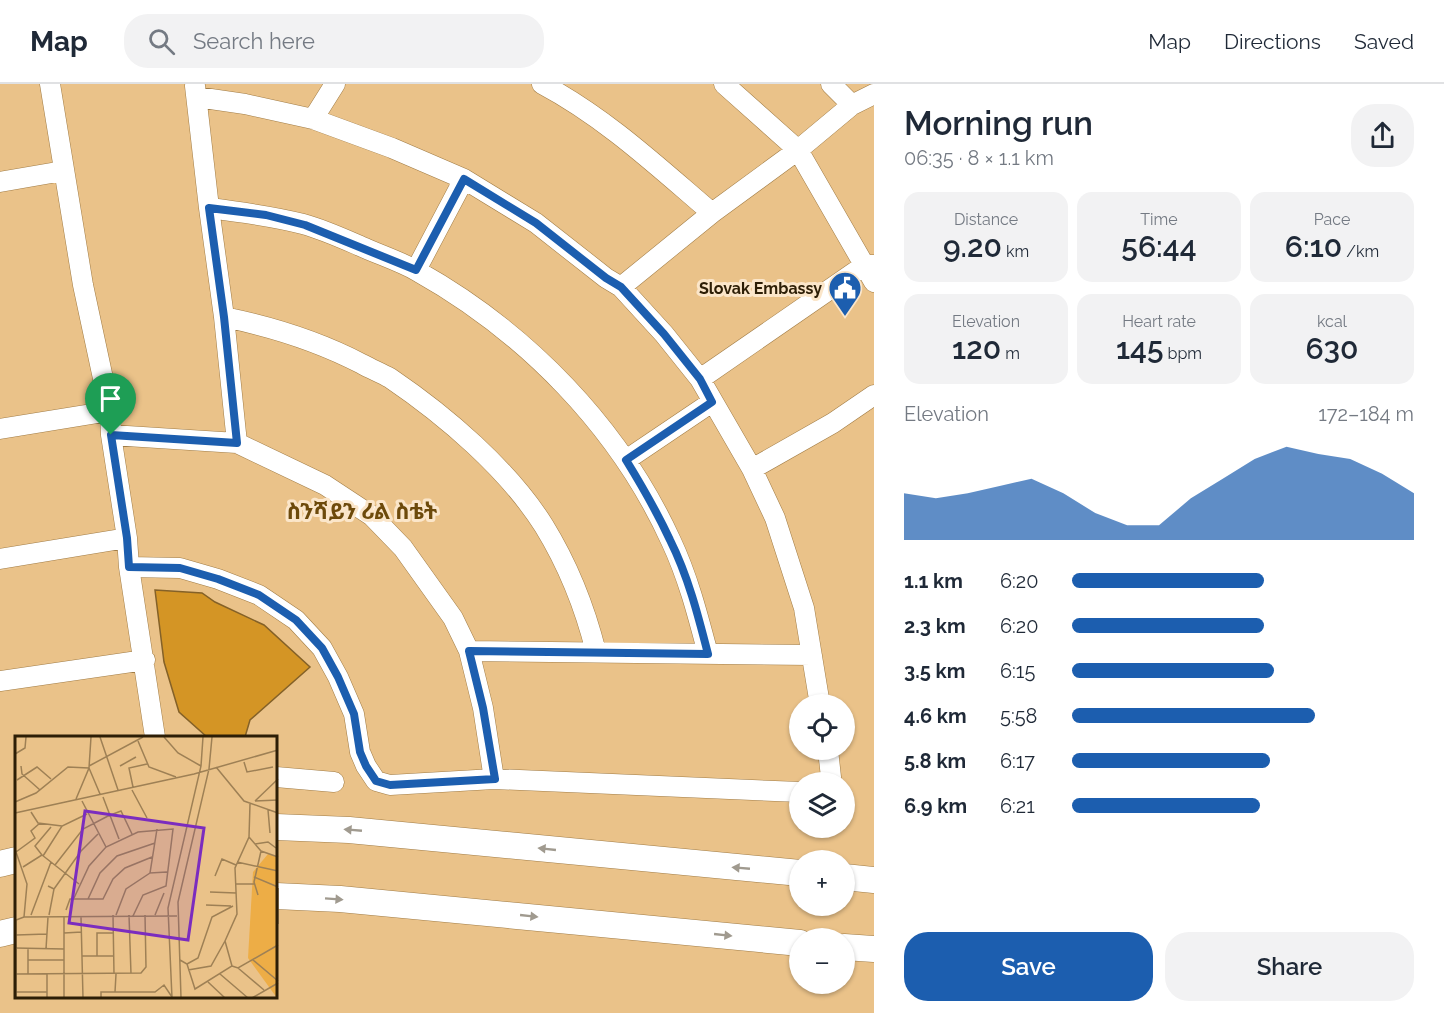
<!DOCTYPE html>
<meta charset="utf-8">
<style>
:root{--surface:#fff;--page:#f2f2f3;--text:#1f2937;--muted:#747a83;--line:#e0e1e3;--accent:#1c5eaf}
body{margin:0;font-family:Raleway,"Noto Sans Ethiopic",sans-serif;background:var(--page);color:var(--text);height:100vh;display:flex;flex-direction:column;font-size:22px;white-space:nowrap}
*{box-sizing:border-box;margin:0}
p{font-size:20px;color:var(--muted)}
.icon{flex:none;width:33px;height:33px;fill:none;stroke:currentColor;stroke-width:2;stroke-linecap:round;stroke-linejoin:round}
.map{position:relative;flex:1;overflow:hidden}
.sheet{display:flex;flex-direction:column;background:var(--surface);width:570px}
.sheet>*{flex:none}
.fabs{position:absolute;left:789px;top:610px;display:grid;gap:12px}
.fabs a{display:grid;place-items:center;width:66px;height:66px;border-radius:50%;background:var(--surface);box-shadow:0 2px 4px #0004;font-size:30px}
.pin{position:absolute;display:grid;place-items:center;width:51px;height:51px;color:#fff;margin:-62px -26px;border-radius:50% 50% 50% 0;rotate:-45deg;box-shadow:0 0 6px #0007}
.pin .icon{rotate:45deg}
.round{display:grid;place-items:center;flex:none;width:63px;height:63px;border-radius:24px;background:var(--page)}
.summary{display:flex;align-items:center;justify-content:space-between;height:102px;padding:0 30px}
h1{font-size:33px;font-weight:600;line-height:45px}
.metrics{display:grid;grid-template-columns:repeat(3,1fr);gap:9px;height:102px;padding:6px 30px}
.metrics div{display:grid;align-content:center;border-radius:15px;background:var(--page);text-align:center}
.metrics b{font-size:30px;font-weight:600}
.metrics small{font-size:16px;font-weight:400}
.metrics p{font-size:16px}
.chart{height:168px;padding:12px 30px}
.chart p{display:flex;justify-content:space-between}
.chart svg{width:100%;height:108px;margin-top:6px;fill:var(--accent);opacity:.7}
.cta{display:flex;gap:12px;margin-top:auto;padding:12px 30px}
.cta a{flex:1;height:69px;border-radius:24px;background:var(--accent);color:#fff;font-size:24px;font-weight:600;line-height:69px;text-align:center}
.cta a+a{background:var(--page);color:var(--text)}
ul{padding:0 30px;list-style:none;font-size:20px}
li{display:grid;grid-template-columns:96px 72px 1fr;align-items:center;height:45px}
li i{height:15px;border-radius:8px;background:var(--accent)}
header{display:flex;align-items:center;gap:36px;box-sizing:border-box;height:84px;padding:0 30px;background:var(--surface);border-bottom:2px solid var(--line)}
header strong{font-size:28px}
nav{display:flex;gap:33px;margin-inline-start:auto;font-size:21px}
.search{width:420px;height:54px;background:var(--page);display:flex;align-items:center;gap:15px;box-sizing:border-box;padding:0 21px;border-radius:24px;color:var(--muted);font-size:22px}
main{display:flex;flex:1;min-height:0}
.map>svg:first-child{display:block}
.building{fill:#d49525;stroke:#846128;stroke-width:1.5}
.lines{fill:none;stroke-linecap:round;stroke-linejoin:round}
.minor-casing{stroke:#a17c45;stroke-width:21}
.major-casing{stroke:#a17c45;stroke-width:27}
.minor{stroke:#fff;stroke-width:20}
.major{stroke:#fff;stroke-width:26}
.oneway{fill:#a09a8f}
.route-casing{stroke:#fff;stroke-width:12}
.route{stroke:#1c5eaf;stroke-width:8}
.labels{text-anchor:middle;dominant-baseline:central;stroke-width:6;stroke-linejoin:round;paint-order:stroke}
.poi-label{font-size:16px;font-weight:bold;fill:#2d1e06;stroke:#fbe6ca;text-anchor:end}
.district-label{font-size:22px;font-weight:bold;fill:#6d4a0b;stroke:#fbe6ca}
.inset-road{fill:none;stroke:#9e8055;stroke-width:1.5}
.view{fill:#7b2cbf;fill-opacity:0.15;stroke:#7b2cbf;stroke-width:3}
.inset-edge{fill:none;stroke:#2d1e06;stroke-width:3}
</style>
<header>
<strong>Map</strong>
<div class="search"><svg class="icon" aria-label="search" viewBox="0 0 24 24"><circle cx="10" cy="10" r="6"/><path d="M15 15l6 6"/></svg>Search here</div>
<nav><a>Map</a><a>Directions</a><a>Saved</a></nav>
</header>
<main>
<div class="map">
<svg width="874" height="929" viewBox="0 0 874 929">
<rect width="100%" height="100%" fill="#eac289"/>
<!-- building -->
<path class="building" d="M155,506L202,509L215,518L264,541L310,583L250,636L245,653H207L179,628L164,578Z"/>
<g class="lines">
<defs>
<path id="minor" d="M50,0L83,201L110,327L111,351L127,454L129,483L155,653
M542,0C606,34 658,83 712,129
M724,0L798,66L874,198
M831,0L852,21
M195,2L209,124C241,128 272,132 303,140C325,146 346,156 367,165C383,172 401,178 417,187C526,248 619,343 671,457C688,493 698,532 708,570
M197,13L245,20L313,35L392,64L464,95L536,139L606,194L621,203L664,250L700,295L752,385L775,434L804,524L820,621
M313,35L335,0
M0,98L63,87
M209,124L224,233C273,243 318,257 362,280C371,285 381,289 390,294C446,332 508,385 544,442C568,481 585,524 596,568
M416,186L464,95
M621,203L712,129L798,66L852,21L874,10
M224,233L237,359
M700,295L865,181H874
M0,345L110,327
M111,351L237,359L325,401L372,432L403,464L453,534L469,567
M626,376L712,318
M752,385L833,339L874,311
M0,475L127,454
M129,483L180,484L218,495L259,511L296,536L322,564L338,593L354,630L360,668L366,682L376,697L390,701L494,695L800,708
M0,597L145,576
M828,666L831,693L829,699
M276,693L334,698
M494,695L483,624L469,567L812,571"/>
<path id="major" d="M276,743L349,746L800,789
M0,780L16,776
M844,793L874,796
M276,812L340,815L800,859
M0,850L16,846
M844,863L874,865"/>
</defs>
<!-- minor casing -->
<use href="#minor" class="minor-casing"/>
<!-- major casing -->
<use href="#major" class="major-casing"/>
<!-- minor -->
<use href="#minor" class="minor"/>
<!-- major -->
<use href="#major" class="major"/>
</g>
<!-- one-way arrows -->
<defs><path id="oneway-solid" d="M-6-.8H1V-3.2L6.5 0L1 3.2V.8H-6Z" transform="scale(1.5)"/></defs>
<g class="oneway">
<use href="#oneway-solid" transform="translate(353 746) rotate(-175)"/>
<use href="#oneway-solid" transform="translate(547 765) rotate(-174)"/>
<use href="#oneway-solid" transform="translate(741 784) rotate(-175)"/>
<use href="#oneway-solid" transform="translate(334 815) rotate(4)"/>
<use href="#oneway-solid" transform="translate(529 832) rotate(6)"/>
<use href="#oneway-solid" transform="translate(723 851) rotate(6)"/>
</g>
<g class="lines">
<defs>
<path id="route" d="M464,95L536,139L606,194L621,203L664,250L700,295L712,318L626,376C642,402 657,428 670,456C688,492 698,531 708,570L469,567L483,624L495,695L390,701L376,697L366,682L360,668L354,630L338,593L322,564L296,536L259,511L218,495L180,484L129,483L127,454L111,351L237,359L224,233L209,124L266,131L305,141L416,186Z"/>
</defs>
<!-- route casing -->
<use href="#route" class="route-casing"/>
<!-- route -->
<use href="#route" class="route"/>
</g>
<!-- icons -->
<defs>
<symbol id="civic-pin" viewBox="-11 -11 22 30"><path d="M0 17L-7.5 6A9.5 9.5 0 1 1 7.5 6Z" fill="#1c5eaf" stroke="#fbe6ca"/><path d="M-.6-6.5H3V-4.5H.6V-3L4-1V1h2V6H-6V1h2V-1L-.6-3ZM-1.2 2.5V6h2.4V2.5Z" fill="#fff"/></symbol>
</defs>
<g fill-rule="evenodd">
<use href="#civic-pin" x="826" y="185" width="38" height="52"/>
</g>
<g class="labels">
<!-- poi labels -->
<g class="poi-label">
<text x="822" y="204">Slovak Embassy</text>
</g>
<!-- district labels -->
<g class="district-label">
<text x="362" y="427">ስንሻይን ሪል ስቴት</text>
</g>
</g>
<!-- overview -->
<g transform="translate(15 652)">
<rect width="262" height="262" fill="#eac289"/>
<path d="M253,118L262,121V262L233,222L238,136Z" fill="#edad46"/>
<path class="inset-road" d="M85,1L103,54M149,1L163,17L186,30M123,5L134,31L161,41M0,18L10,12L11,1M229,26L232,36L258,31M6,30L7,38L25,54M74,30L128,1M105,30L121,21M201,31L229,65L263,77M74,32L85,58M2,44L22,31L36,43M118,51L114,32L132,28M117,54L132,82M88,61L104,103M61,63L74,32L76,1M67,65L91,111M240,65L263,43M240,65L263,64M0,66L21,57L53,31L74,32M253,74L255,97M16,76L23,87L47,90M0,77L179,38L263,14M142,93L135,137L152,136M234,101L246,115L263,121M240,108L253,106L261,112M0,113L12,148L9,181L162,180M1,116L20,102L16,95L25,87M27,119L64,148M28,120L47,90L72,78M222,126L263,135M40,129L68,93L93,80L106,75L117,98M8,131L27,119L20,110L36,91M200,140L207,123L221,129M239,141L263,151M220,148H239M33,150L39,153L34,179M263,152V188M39,153L66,115L83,98M195,156L221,157M243,159L239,146L246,115M59,162L74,130L91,111L123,96L158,93L151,150L128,159L118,180M73,163H88L98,143L110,132L137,121M191,169L216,170M51,174L55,163H73L85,137L102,120L140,107M16,179L36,126M98,179L99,238M101,179L111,153L135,137M114,179L116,238M140,179L149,157M66,181L68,262M49,197L67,196M1,199L32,198M0,212L49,213M13,213V238M31,213L33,181M67,220H98M82,220V197H98M13,224H49M165,224L172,228L180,253L217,230L210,205L222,178L220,132L234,101L235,68M238,224L263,245M172,228L183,222L197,181L218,170M217,230L223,232L263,209M223,232L249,254M173,234L196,230L210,205M0,238L126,237L131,231L130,179M32,238V262M205,238L233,262M193,246L210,262M1,256H32M100,256L101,238M1,262V184L9,181M49,262V181M86,262V256H140L149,249L157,261M157,262L153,172L186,30L188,1M166,262L163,166L194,33L197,1M237,262L263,247"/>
<path class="view" d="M70,75L189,92L173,204L54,187Z"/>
<rect width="262" height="262" class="inset-edge"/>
</g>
</svg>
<div class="fabs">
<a><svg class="icon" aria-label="locate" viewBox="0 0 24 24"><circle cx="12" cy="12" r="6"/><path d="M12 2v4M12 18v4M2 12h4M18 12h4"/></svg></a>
<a><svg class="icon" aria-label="layers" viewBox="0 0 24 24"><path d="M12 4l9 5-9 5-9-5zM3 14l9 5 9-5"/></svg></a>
<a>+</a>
<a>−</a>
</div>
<div class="pin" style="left:111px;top:351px;background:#1e9e55"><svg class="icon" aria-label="arrive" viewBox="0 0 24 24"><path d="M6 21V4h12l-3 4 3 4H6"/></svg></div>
</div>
<section class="sheet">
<div class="summary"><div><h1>Morning run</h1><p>06:35 · 8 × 1.1 km</p></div><a class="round"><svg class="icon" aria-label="share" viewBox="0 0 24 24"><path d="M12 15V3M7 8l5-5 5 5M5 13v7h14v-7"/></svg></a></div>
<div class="metrics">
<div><p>Distance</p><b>9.20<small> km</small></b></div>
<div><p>Time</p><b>56:44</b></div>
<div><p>Pace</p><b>6:10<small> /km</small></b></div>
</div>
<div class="metrics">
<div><p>Elevation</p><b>120<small> m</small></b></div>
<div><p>Heart rate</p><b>145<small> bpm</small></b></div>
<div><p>kcal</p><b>630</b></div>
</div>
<div class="chart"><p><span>Elevation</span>172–184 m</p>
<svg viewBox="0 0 160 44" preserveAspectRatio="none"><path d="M0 44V25L10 27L20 25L30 22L40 19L50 25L60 33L70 38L80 38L90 27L100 19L110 11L120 6L130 9L140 11L150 17L160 25V44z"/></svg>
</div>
<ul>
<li><b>1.1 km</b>6:20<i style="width:56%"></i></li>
<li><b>2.3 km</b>6:20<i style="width:56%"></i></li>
<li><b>3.5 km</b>6:15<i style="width:59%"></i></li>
<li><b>4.6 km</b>5:58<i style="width:71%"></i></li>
<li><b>5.8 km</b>6:17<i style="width:58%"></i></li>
<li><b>6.9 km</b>6:21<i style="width:55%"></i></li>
</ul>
<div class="cta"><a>Save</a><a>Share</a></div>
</section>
</main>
